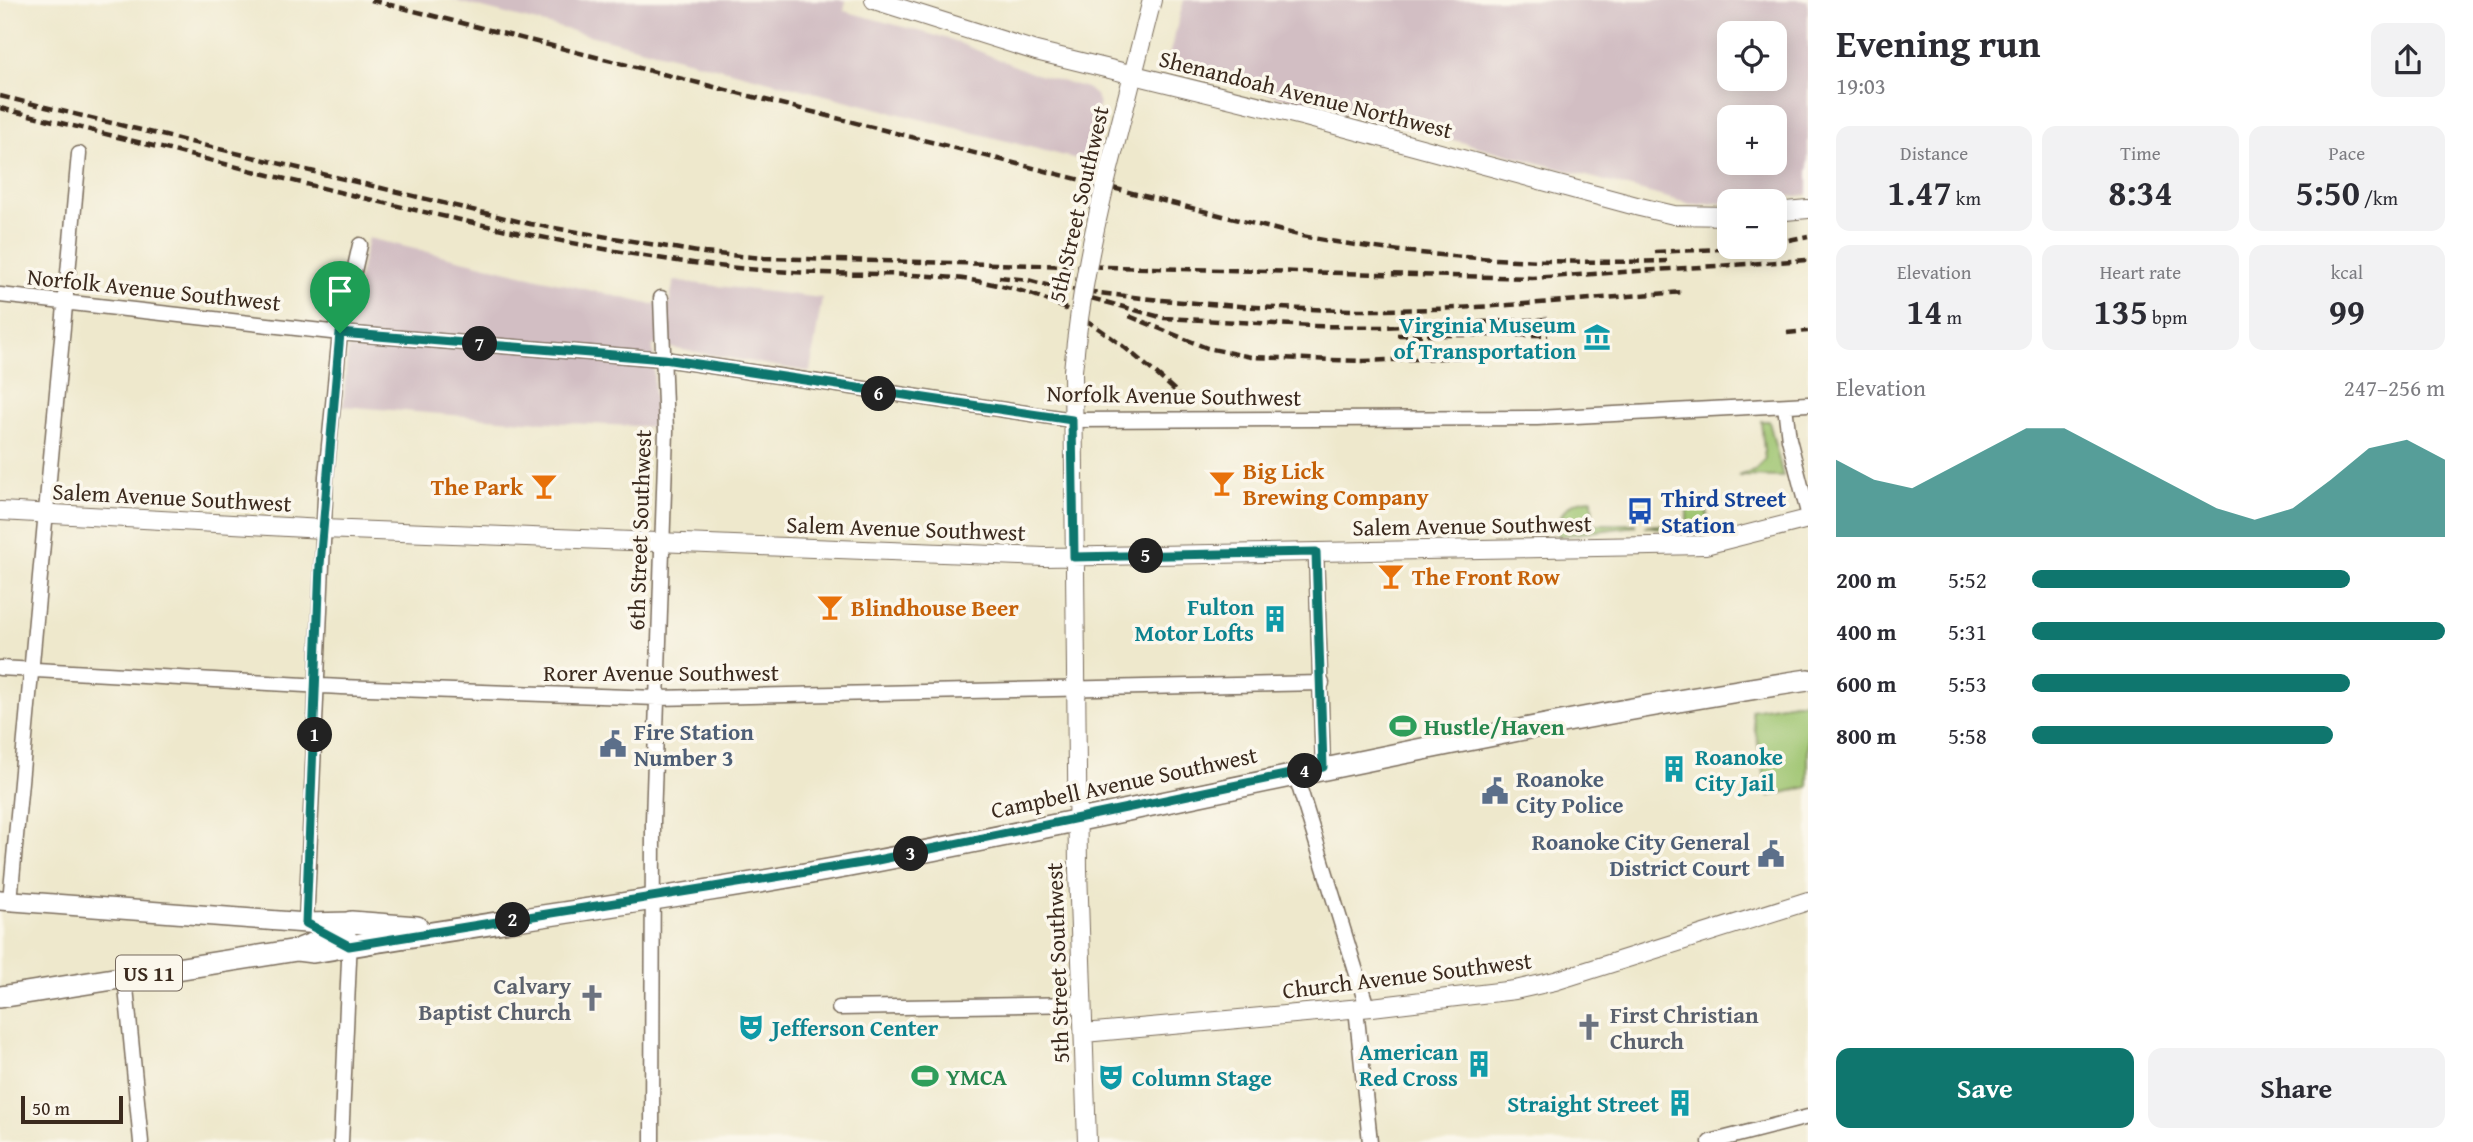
<!DOCTYPE html>
<meta charset="utf-8">
<style>
:root{--surface:#fff;--page:#f2f2f3;--text:#2b2b33;--muted:#7c7c81;--accent:#0f766e}
body{margin:0;font-family:"Gentium Book Plus",serif;background:var(--page);color:var(--text);height:100vh;display:flex;flex-direction:column;font-size:26px;white-space:nowrap}
*{box-sizing:border-box;margin:0}
p{font-size:23px;color:var(--muted)}
.icon{flex:none;width:38px;height:38px;fill:none;stroke:currentColor;stroke-width:2;stroke-linecap:round;stroke-linejoin:round}
.map{position:relative;flex:1;overflow:hidden}
.panel{display:flex;flex-direction:column;background:var(--surface);width:665px}
.panel>*{flex:none}
.tools{position:absolute;left:1717px;top:21px;display:grid;gap:14px}
.tools a{display:grid;place-items:center;width:70px;height:70px;border-radius:14px;background:var(--surface);box-shadow:0 4px 18px #0003;font-size:35px}
.scale{position:absolute;left:21px;bottom:18px;width:102px;box-sizing:border-box;padding-left:7px;border:4px solid #3b2a1e;border-top:0;font-size:19px;line-height:24px;white-space:nowrap;color:#3b2a1e;-webkit-text-stroke:5px #fbf7ec;paint-order:stroke}
.pin{position:absolute;display:grid;place-items:center;width:60px;height:60px;color:#fff;margin:-72px -30px;border-radius:50% 50% 50% 0;rotate:-45deg;box-shadow:0 0 7px #0007}
.pin .icon{rotate:45deg}
.km{position:absolute;width:35px;height:35px;margin:-18px;border-radius:50%;background:#222;color:#fff;font-size:19px;line-height:35px;text-align:center}
.round{display:grid;place-items:center;flex:none;width:74px;height:74px;border-radius:14px;background:var(--page)}
.headline{display:flex;align-items:center;justify-content:space-between;height:119px;padding:0 28px}
h1{font-size:38px;font-weight:600;line-height:52px}
.metrics{display:grid;grid-template-columns:repeat(3,1fr);gap:10px;height:119px;padding:7px 28px}
.metrics div{display:grid;align-content:center;border-radius:14px;background:var(--page);text-align:center}
.metrics b{font-size:35px;font-weight:600}
.metrics small{font-size:19px;font-weight:400}
.metrics p{font-size:19px}
.chart{height:196px;padding:14px 28px}
.chart p{display:flex;justify-content:space-between}
.chart svg{width:100%;height:126px;margin-top:7px;fill:var(--accent);opacity:.7}
.cta{display:flex;gap:14px;margin-top:auto;padding:14px 28px}
.cta a{flex:1;height:80px;border-radius:14px;background:var(--accent);color:#fff;font-size:28px;font-weight:600;line-height:80px;text-align:center}
.cta a+a{background:var(--page);color:var(--text)}
ul{padding:0 28px;list-style:none;font-size:23px}
li{display:grid;grid-template-columns:112px 84px 1fr;align-items:center;height:52px}
li i{height:18px;border-radius:9px;background:var(--accent)}
main{display:flex;flex:1;min-height:0}
.map>svg:first-child{display:block}
.industrial{fill:#d2bec3;fill-rule:evenodd}
.green{fill:#9ec46f;stroke:#6c7746;stroke-width:2}
.lines{fill:none;stroke-linecap:round;stroke-linejoin:round}
.minor-casing{stroke:#7a6c5b;stroke-width:17}
.tertiary-casing{stroke:#7a6c5b;stroke-width:20}
.secondary-casing{stroke:#7a6c5b;stroke-width:22}
.primary-casing{stroke:#7a6c5b;stroke-width:24}
.minor{stroke:#fff;stroke-width:14}
.tertiary{stroke:#fff;stroke-width:18}
.secondary{stroke:#fff;stroke-width:19}
.primary{stroke:#fff;stroke-width:21}
.rail{stroke:#3b2a1e;stroke-width:4.5;stroke-dasharray:10 5;stroke-linecap:butt}
.tertiary-bridge-casing{stroke:#7a6c5b;stroke-width:20;stroke-linecap:butt}
.tertiary-bridge{stroke:#fff;stroke-width:18}
.route-casing{stroke:#fff;stroke-width:14}
.route{stroke:#0f766e;stroke-width:9}
.labels{text-anchor:middle;dominant-baseline:central;stroke-width:7;stroke-linejoin:round;paint-order:stroke}
.shield{fill:#fbf7ec;stroke:#75685c;stroke-width:2}
.shield-label{font-size:21px;font-weight:bold;fill:#3b2a1e}
.street-label{font-size:23px;fill:#3b2a1e;stroke:#fbf7ec}
.culture-label{font-size:23px;font-weight:bold;fill:#0d838f;stroke:#fbf7ec;text-anchor:end}
.food-label{font-size:23px;font-weight:bold;fill:#c56008;stroke:#fbf7ec;text-anchor:start}
.transit-label{font-size:23px;font-weight:bold;fill:#164399;stroke:#fbf7ec;text-anchor:start}
.leisure-label{font-size:23px;font-weight:bold;fill:#27864d;stroke:#fbf7ec;text-anchor:start}
.service-label{font-size:23px;font-weight:bold;fill:#4e5e75;stroke:#fbf7ec;text-anchor:start}
.worship-label{font-size:23px;font-weight:bold;fill:#5b616d;stroke:#fbf7ec;text-anchor:end}
</style>
<main>
<div class="map">
<svg width="1808" height="1142" viewBox="0 0 1808 1142">
<rect width="100%" height="100%" fill="#fbf7ec"/>
<filter id="ink" filterUnits="userSpaceOnUse"><feTurbulence type="fractalNoise" baseFrequency=".0143" numOctaves="2"/><feDisplacementMap in="SourceGraphic" scale="14" xChannelSelector="R" yChannelSelector="G"/><feConvolveMatrix kernelMatrix="1 2 1 2 8 2 1 2 1" color-interpolation-filters="sRGB"/></filter>
<filter id="wash" filterUnits="userSpaceOnUse"><feTurbulence type="fractalNoise" baseFrequency=".00686" numOctaves="4" result="noise"/><feDisplacementMap in="SourceGraphic" scale="28" xChannelSelector="R" yChannelSelector="G"/><feGaussianBlur stdDeviation="1.57" result="paint"/><feColorMatrix in="noise" values="0 0 0 0 0 0 0 0 0 0 0 0 0 0 0 0 0 1.4 0 .05"/><feComposite in="paint" operator="in"/></filter>
<g filter="url(#wash)">
<rect width="100%" height="100%" fill="#eee8cc"/>
<!-- industrial -->
<path class="industrial" d="M451,0H846L844,11L952,40L1032,73L1086,88L1096,95L1099,105L1085,161Z
M1184,0H1808V195L1694,205L1461,142L1177,71L1167,63ZM1774,33V79H1729V33ZM1774,117V163H1729V117Z
M368,238L649,304L669,303L674,281L822,298L810,372L653,345L655,427L525,421L343,406L351,314Z"/>
<!-- green -->
<path class="green" d="M1761,421H1769L1783,477L1739,476L1754,471L1765,460Z
M1687,498L1705,499L1708,521L1706,533L1645,526L1687,523Z
M1592,499L1593,524H1635V526L1558,536C1557,512 1569,500 1592,499Z
M1808,701V787L1769,796L1751,710Z"/>
</g>
<g filter="url(#ink)">
<g class="lines">
<defs>
<path id="minor" d="M0,295L340,333L664,359L1072,420L1537,418L1808,404
M1785,406L1789,439L1808,513
M1316,552L1323,767
M0,668L341,687L657,698L1322,683
M1295,773L1367,1007
M10,901L79,154
M306,923L326,476L340,333L360,245
M125,977L141,1142
M839,1008L1083,1004
M1356,1008L1370,1142
M341,1142L350,938
M652,1142L653,821L666,431L661,298
M1710,1142L1808,1117"/>
<path id="tertiary" d="M874,0L1036,51L1306,117L1640,207L1674,215L1729,216
M1113,153L1152,0
M1774,212L1808,209
M1073,371L1078,869L1087,1142
M0,511L323,529L1044,557L1705,545L1808,519
M1084,1033L1372,1007L1515,990L1555,981L1808,901"/>
<path id="secondary" d="M0,900L306,923L351,922"/>
<path id="primary" d="M297,950L313,952C498,921 686,897 871,862C1184,802 1493,727 1808,680
M0,997L297,950L330,937L351,922L417,927"/>
</defs>
<!-- minor casing -->
<use href="#minor" class="minor-casing"/>
<!-- tertiary casing -->
<use href="#tertiary" class="tertiary-casing"/>
<!-- secondary casing -->
<use href="#secondary" class="secondary-casing"/>
<!-- primary casing -->
<use href="#primary" class="primary-casing"/>
<!-- minor -->
<use href="#minor" class="minor"/>
<!-- tertiary -->
<use href="#tertiary" class="tertiary"/>
<!-- secondary -->
<use href="#secondary" class="secondary"/>
<!-- primary -->
<use href="#primary" class="primary"/>
<!-- rail -->
<path class="rail" d="M371,0L1302,236C1423,259 1543,264 1667,261
M0,96L530,224L704,253L764,258L1532,278L1808,260
M0,108C216,160 432,221 651,257C708,266 766,272 824,273C888,275 952,272 1014,289C1082,307 1128,349 1179,394
M1774,243L1808,236
M1655,252L1763,247
M999,277L1028,280L1065,290
M1057,287C1162,303 1270,310 1375,310C1478,310 1581,299 1683,292
M1091,298L1164,318L1313,326L1381,327L1547,319
M1129,316L1207,348L1251,357L1363,361L1548,354
M1787,333L1808,331
M1397,335H1548"/>
<defs>
<path id="tertiary-bridge" d="M1073,371C1080,294 1094,227 1113,153"/>
</defs>
<!-- tertiary-bridge casing -->
<use href="#tertiary-bridge" class="tertiary-bridge-casing"/>
<!-- tertiary-bridge -->
<use href="#tertiary-bridge" class="tertiary-bridge"/>
</g>
</g>
<g class="lines" filter="url(#ink)">
<defs>
<path id="route" d="M340,333L664,359L1072,420L1074,557L1316,552L1323,767L868,862L349,946L306,923L320,565Z"/>
</defs>
<!-- route casing -->
<use href="#route" class="route-casing"/>
<!-- route -->
<use href="#route" class="route"/>
</g>
<!-- icons -->
<defs>
<symbol id="museum-bare" viewBox="-9 -9 18 18"><path d="M0-6L6-3V-2H-6V-3ZM-5-1h2V3h-2ZM-1-1h2V3h-2ZM3-1h2V3H3ZM-6 4H6V6H-6Z" fill="#0f9aa8" stroke="#fbf7ec" stroke-width="2.5" paint-order="stroke"/></symbol>
<symbol id="bar-bare" viewBox="-9 -9 18 18"><path d="M-6-5H6L.8 .8V4.5H3.5V6h-7V4.5H-.8V.8Z" fill="#e8710a" stroke="#fbf7ec" stroke-width="2.5" paint-order="stroke"/></symbol>
<symbol id="bus-bare" viewBox="-9 -9 18 18"><path d="M-5-6H5V4H4V6H2V4H-2V6H-4V4H-5ZM-3.5-4V0h7V-4ZM-3.5 1.2v1.5H-2V1.2ZM2 1.2v1.5H3.5V1.2Z" fill="#1a4fb4" stroke="#fbf7ec" stroke-width="2.5" paint-order="stroke"/></symbol>
<symbol id="building-bare" viewBox="-9 -9 18 18"><path d="M-4-6H4V6H1V3H-1V6H-4ZM-2.5-4.3h1.7v1.8h-1.7ZM.8-4.3h1.7v1.8H.8ZM-2.5-1h1.7V.8h-1.7ZM.8-1h1.7V.8H.8Z" fill="#0f9aa8" stroke="#fbf7ec" stroke-width="2.5" paint-order="stroke"/></symbol>
<symbol id="stadium-bare" viewBox="-9 -9 18 18"><path d="M0-5a6.5 5 0 1 0 0 10a6.5 5 0 1 0 0-10ZM-3.5-1.8h7v3.6h-7Z" fill="#2e9e5b" stroke="#fbf7ec" stroke-width="2.5" paint-order="stroke"/></symbol>
<symbol id="civic-bare" viewBox="-9 -9 18 18"><path d="M-.6-6.5H3V-4.5H.6V-3L4-1V1h2V6H-6V1h2V-1L-.6-3ZM-1.2 2.5V6h2.4V2.5Z" fill="#5c6f8a" stroke="#fbf7ec" stroke-width="2.5" paint-order="stroke"/></symbol>
<symbol id="church-bare" viewBox="-9 -9 18 18"><path d="M-1.2-6h2.4v3.5h3.3v2.4h-3.3V6h-2.4V-.1h-3.3v-2.4h3.3Z" fill="#6b7280" stroke="#fbf7ec" stroke-width="2.5" paint-order="stroke"/></symbol>
<symbol id="theatre-bare" viewBox="-9 -9 18 18"><path d="M-5-5.5Q0-4 5-5.5V0Q5 5 0 6Q-5 5-5 0ZM-3.3-2.5H-1v1.5H-3.3ZM1-2.5H3.3v1.5H1ZM-2.8 1Q0 5.5 2.8 1Z" fill="#0f9aa8" stroke="#fbf7ec" stroke-width="2.5" paint-order="stroke"/></symbol>
</defs>
<g fill-rule="evenodd">
<use href="#museum-bare" x="1578" y="318" width="38" height="38"/>
<use href="#bar-bare" x="1203" y="464" width="38" height="38"/>
<use href="#bar-bare" x="525" y="467" width="38" height="38"/>
<use href="#bus-bare" x="1621" y="492" width="38" height="38"/>
<use href="#bar-bare" x="1372" y="557" width="38" height="38"/>
<use href="#bar-bare" x="811" y="588" width="38" height="38"/>
<use href="#building-bare" x="1256" y="600" width="38" height="38"/>
<use href="#stadium-bare" x="1384" y="707" width="38" height="38"/>
<use href="#civic-bare" x="594" y="725" width="38" height="38"/>
<use href="#building-bare" x="1655" y="750" width="38" height="38"/>
<use href="#civic-bare" x="1476" y="772" width="38" height="38"/>
<use href="#civic-bare" x="1752" y="835" width="38" height="38"/>
<use href="#church-bare" x="573" y="979" width="38" height="38"/>
<use href="#theatre-bare" x="732" y="1008" width="38" height="38"/>
<use href="#church-bare" x="1570" y="1008" width="38" height="38"/>
<use href="#building-bare" x="1460" y="1045" width="38" height="38"/>
<use href="#stadium-bare" x="906" y="1057" width="38" height="38"/>
<use href="#theatre-bare" x="1092" y="1058" width="38" height="38"/>
<use href="#building-bare" x="1661" y="1084" width="38" height="38"/>
</g>
<g class="labels">
<!-- shield labels -->
<rect class="shield" x="116" y="955.5" width="66" height="35" rx="5"/>
<g class="shield-label">
<text x="149" y="973">US 11</text>
</g>
<!-- street labels -->
<g class="street-label">
<text transform="translate(1306 94) rotate(14)">Shenandoah Avenue Northwest</text>
<text transform="translate(1078 204) rotate(-77)">5th Street Southwest</text>
<text transform="translate(154 289) rotate(6)">Norfolk Avenue Southwest</text>
<text transform="translate(1174 395) rotate(1)">Norfolk Avenue Southwest</text>
<text transform="translate(172 497) rotate(3)">Salem Avenue Southwest</text>
<text transform="translate(1472 525) rotate(-1)">Salem Avenue Southwest</text>
<text transform="translate(906 528) rotate(2)">Salem Avenue Southwest</text>
<text transform="translate(639 530) rotate(-88)">6th Street Southwest</text>
<text x="661" y="672">Rorer Avenue Southwest</text>
<text transform="translate(1124 782) rotate(-12)">Campbell Avenue Southwest</text>
<text transform="translate(1057 963) rotate(-92)">5th Street Southwest</text>
<text transform="translate(1407 975) rotate(-7)">Church Avenue Southwest</text>
</g>
<!-- culture labels -->
<g class="culture-label">
<text x="1576" y="324">Virginia Museum<tspan x="1576" dy="26">of Transportation</tspan></text>
<text x="1254" y="606">Fulton<tspan x="1254" dy="26">Motor Lofts</tspan></text>
<text x="1695" y="756" text-anchor="start">Roanoke<tspan x="1695" dy="26">City Jail</tspan></text>
<text x="772" y="1027" text-anchor="start">Jefferson Center</text>
<text x="1458" y="1051">American<tspan x="1458" dy="26">Red Cross</tspan></text>
<text x="1132" y="1077" text-anchor="start">Column Stage</text>
<text x="1659" y="1103">Straight Street</text>
</g>
<!-- food labels -->
<g class="food-label">
<text x="1243" y="470">Big Lick<tspan x="1243" dy="26">Brewing Company</tspan></text>
<text x="523" y="486" text-anchor="end">The Park</text>
<text x="1412" y="576">The Front Row</text>
<text x="851" y="607">Blindhouse Beer</text>
</g>
<!-- transit labels -->
<g class="transit-label">
<text x="1661" y="498">Third Street<tspan x="1661" dy="26">Station</tspan></text>
</g>
<!-- leisure labels -->
<g class="leisure-label">
<text x="1424" y="726">Hustle/Haven</text>
<text x="946" y="1076">YMCA</text>
</g>
<!-- service labels -->
<g class="service-label">
<text x="634" y="731">Fire Station<tspan x="634" dy="26">Number 3</tspan></text>
<text x="1516" y="778">Roanoke<tspan x="1516" dy="26">City Police</tspan></text>
<text x="1750" y="841" text-anchor="end">Roanoke City General<tspan x="1750" dy="26">District Court</tspan></text>
</g>
<!-- worship labels -->
<g class="worship-label">
<text x="571" y="985">Calvary<tspan x="571" dy="26">Baptist Church</tspan></text>
<text x="1610" y="1014" text-anchor="start">First Christian<tspan x="1610" dy="26">Church</tspan></text>
</g>
</g>
</svg>
<div class="tools">
<a><svg class="icon" aria-label="locate" viewBox="0 0 24 24"><circle cx="12" cy="12" r="6"/><path d="M12 2v4M12 18v4M2 12h4M18 12h4"/></svg></a>
<a>+</a>
<a>−</a>
</div>
<div class="scale">50 m</div>
<div class="pin" style="left:340px;top:333px;background:#1e9e55"><svg class="icon" aria-label="arrive" viewBox="0 0 24 24"><path d="M6 21V4h12l-3 4 3 4H6"/></svg></div>
<b class="km" style="left:315px;top:735px">1</b>
<b class="km" style="left:513px;top:920px">2</b>
<b class="km" style="left:911px;top:854px">3</b>
<b class="km" style="left:1305px;top:771px">4</b>
<b class="km" style="left:1146px;top:556px">5</b>
<b class="km" style="left:879px;top:394px">6</b>
<b class="km" style="left:480px;top:344px">7</b>
</div>
<section class="panel">
<div class="headline"><div><h1>Evening run</h1><p>19:03</p></div><a class="round"><svg class="icon" aria-label="share" viewBox="0 0 24 24"><path d="M12 15V3M7 8l5-5 5 5M5 13v7h14v-7"/></svg></a></div>
<div class="metrics">
<div><p>Distance</p><b>1.47<small> km</small></b></div>
<div><p>Time</p><b>8:34</b></div>
<div><p>Pace</p><b>5:50<small> /km</small></b></div>
</div>
<div class="metrics">
<div><p>Elevation</p><b>14<small> m</small></b></div>
<div><p>Heart rate</p><b>135<small> bpm</small></b></div>
<div><p>kcal</p><b>99</b></div>
</div>
<div class="chart"><p><span>Elevation</span>247–256 m</p>
<svg viewBox="0 0 160 44" preserveAspectRatio="none"><path d="M0 44V17L10 24L20 27L30 20L40 13L50 6L60 6L70 13L80 20L90 27L100 34L110 38L120 34L130 24L140 13L150 10L160 17V44z"/></svg>
</div>
<ul>
<li><b>200 m</b>5:52<i style="width:77%"></i></li>
<li><b>400 m</b>5:31<i style="width:100%"></i></li>
<li><b>600 m</b>5:53<i style="width:77%"></i></li>
<li><b>800 m</b>5:58<i style="width:73%"></i></li>
</ul>
<div class="cta"><a>Save</a><a>Share</a></div>
</section>
</main>
